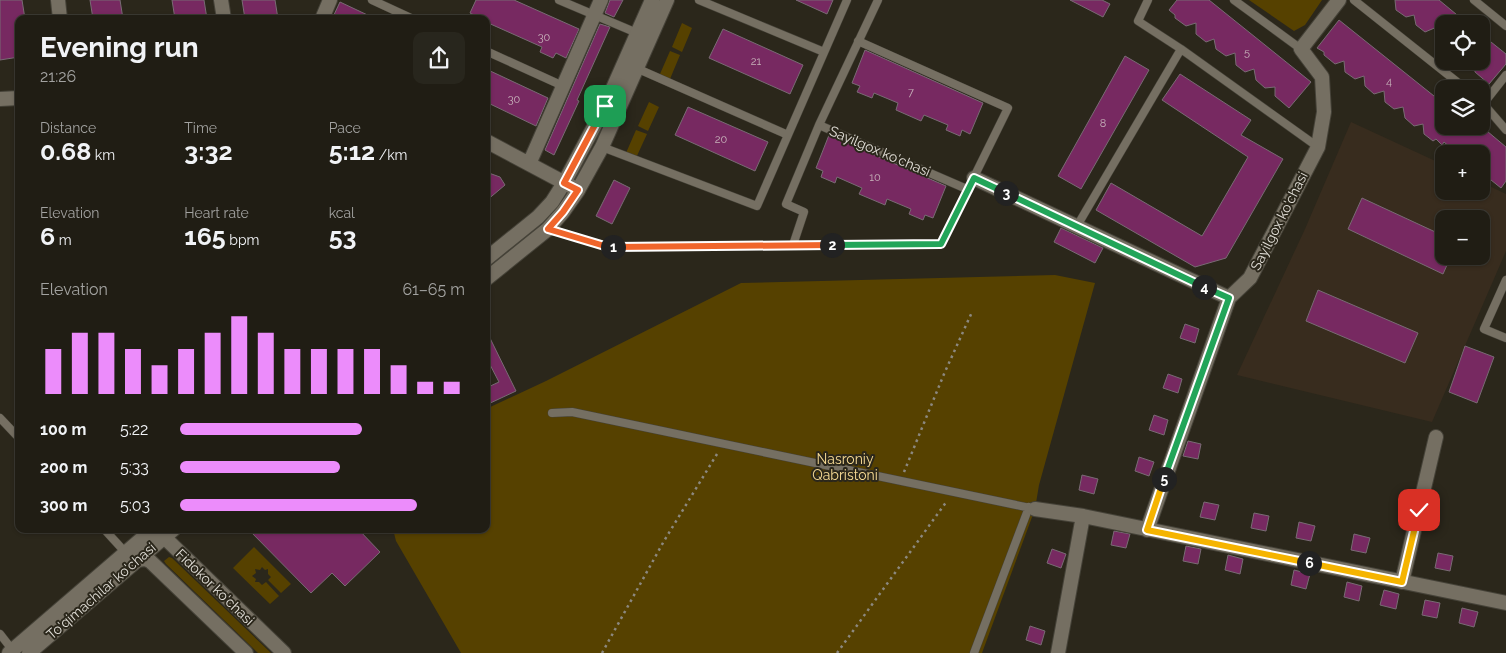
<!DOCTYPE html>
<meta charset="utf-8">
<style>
:root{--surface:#201d14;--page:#28261d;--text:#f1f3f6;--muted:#a2a2a0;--line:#3d3b34;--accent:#ec8cfb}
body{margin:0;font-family:Raleway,sans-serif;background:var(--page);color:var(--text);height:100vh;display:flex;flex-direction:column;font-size:19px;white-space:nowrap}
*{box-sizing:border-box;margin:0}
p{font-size:16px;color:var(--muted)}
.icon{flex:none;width:28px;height:28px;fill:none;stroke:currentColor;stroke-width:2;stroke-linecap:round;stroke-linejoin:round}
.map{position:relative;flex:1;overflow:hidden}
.side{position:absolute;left:15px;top:15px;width:475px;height:518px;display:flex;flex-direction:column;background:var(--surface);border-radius:10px;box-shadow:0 1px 4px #0004,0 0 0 1px var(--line)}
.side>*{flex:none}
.controls{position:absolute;left:1435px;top:15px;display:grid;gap:10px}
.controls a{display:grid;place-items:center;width:55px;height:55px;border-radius:10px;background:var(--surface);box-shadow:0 1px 4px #0004,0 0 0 1px var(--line);font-size:25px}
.pin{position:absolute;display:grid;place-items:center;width:42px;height:42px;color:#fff;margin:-21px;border-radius:10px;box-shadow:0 2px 8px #0006}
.km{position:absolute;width:25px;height:25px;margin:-12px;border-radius:50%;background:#222;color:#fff;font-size:14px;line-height:25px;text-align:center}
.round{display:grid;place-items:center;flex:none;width:52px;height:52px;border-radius:10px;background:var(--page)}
.overview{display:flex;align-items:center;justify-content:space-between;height:85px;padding:0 25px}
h1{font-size:28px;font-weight:700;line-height:38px}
.figures{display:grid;grid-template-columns:repeat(3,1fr);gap:8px;height:85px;padding:5px 25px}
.figures div{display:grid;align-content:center}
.figures b{font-size:25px;font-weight:700}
.figures small{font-size:14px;font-weight:400}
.figures p{font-size:14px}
.chart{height:140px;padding:10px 25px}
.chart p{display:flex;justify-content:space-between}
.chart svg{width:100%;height:90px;margin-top:5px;stroke:var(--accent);stroke-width:6}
ul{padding:0 25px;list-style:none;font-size:16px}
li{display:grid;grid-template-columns:80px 60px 1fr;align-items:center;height:38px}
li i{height:12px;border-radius:6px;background:var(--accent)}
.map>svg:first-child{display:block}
.education{fill:#382c1e;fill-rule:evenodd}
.green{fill:#564100}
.building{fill:#772961;stroke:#796b74}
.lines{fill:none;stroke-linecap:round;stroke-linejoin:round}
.service-casing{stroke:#454238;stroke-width:9}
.minor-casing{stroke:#454238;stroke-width:16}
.tertiary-casing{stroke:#454238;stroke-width:16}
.secondary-casing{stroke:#454238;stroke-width:16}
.path{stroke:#8c887f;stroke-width:2.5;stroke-dasharray:2.5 4;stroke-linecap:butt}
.service{stroke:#756f62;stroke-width:8}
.minor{stroke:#756f62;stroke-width:14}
.tertiary{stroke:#756f62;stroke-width:14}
.secondary{stroke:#756f62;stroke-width:14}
.split-1-casing{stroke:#fff;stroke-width:10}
.split-2-casing{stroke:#fff;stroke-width:10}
.split-3-casing{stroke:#fff;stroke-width:10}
.split-4-casing{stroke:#fff;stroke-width:10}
.split-5-casing{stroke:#fff;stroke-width:10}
.split-6-casing{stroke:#fff;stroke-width:10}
.split-7-casing{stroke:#fff;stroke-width:10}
.split-1{stroke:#f0652b;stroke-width:6}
.split-2{stroke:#f0652b;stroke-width:6}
.split-3{stroke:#22a559;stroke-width:6}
.split-4{stroke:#22a559;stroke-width:6}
.split-5{stroke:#22a559;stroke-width:6}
.split-6{stroke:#f5b400;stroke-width:6}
.split-7{stroke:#f5b400;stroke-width:6}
.labels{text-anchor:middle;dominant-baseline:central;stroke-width:4;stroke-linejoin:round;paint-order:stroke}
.number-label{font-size:11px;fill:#c7b2ba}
.street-label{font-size:14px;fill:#e2dfd8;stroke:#2b271b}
.park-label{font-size:14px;fill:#f8dc95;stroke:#2b271b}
</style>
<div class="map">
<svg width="1506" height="653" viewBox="0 0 1506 653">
<rect width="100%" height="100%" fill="#2b271b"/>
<!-- education -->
<path class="education" d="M1351,122L1444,165V191H1481V182L1506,194V251L1432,422L1237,375L1305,229ZM1444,219H1481V256H1444Z"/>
<!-- green -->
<path class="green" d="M1249,0H1322L1305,25L1294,31Z
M682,23L692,28L682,52L672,47Z
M670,51L680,55L670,79L660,74Z
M649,102L659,107L648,131L638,126Z
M636,130L647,134L636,158L626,153Z
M1055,275L1095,283L1039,485L1035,509L982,653H461L396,541L393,529H486V409L546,381L741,283Z
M254,547L291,584L281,593L268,580L271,577L268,574V569L265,570L262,567L260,570L255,569L256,573L252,576L256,579L255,582H259L262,585L266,582L279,596L270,604L233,568Z
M169,557L172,558L271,653H258L166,564L164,561Z"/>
<!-- building -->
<path class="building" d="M0,0H22L25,19H19V57L0,60Z
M90,0H120L123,19H93Z
M172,0H204L207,19H175Z
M242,0H275L278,19H245Z
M476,0H514L579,29L566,58L556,53L553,58L540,52L542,47L486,22V19H473L474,15L470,13Z
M610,0H623L614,17L605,13Z
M796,0H833L827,14Z
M1070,0H1102L1110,4L1103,17Z
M1177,0H1209L1311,82L1289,108L1275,96V87L1265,88L1256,80L1254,69L1245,72L1236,65L1235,53L1226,56L1216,49L1214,39L1206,42L1196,34V23L1186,26L1175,18V15L1169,10Z
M1395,0H1439L1468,24H1444L1425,32L1416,25L1414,15L1406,17L1396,10Z
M340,2L376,19H332Z
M1339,20L1444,104V126H1481L1506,147V181L1501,188L1481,172V154H1458L1444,142L1442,145L1436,139L1433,141L1424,134L1423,124L1414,126L1405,118L1403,107L1394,109L1385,102L1384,91L1374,94L1365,86L1364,76L1355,79L1345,72L1344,61L1335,64L1324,55V52L1317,48Z
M600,24L610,27L577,100L579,101L554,155L545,150Z
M723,29L803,65L790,94L709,58Z
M1481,34L1506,54V64L1489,84L1475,72L1474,61H1481Z
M865,50L983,103L970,134L962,130L960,136L946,130L948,125L924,115L921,121L896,110L898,103L874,93L872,98L857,92L860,86L852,83Z
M1125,56L1149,70L1081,189L1058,176Z
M486,69L548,98L536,126L486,102Z
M1180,74L1251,120L1241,135L1283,159L1226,258L1195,267L1096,210L1111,183L1202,236L1248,157L1162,100Z
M688,107L768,142L755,171L675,135Z
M829,135L946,186L933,218L925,215L923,220L909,214L911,209L887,199L885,205L859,194L862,188L837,177L835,183L821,177L823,171L816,168Z
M486,172L500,177L505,185L486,201Z
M614,180L630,188L612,224L596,216Z
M1362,198L1444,236V256H1451L1443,274L1348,229Z
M1061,228L1103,248L1095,263L1054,242Z
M1318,290L1418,333L1405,363L1306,321Z
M1185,324L1199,329L1195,343L1180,338Z
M486,330L516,391L486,405V388L499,382L486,357Z
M1465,346L1494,357L1477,403L1449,392Z
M1168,374L1182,379L1178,393L1163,388Z
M1154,415L1168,420L1164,435L1149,430Z
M1188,441L1201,444L1198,459L1183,456Z
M1139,457L1154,462L1149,476L1135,471Z
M1082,475L1098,479L1094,494L1079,490Z
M1204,502L1219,505L1215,520L1200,517Z
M1254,513L1269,516L1266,531L1251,528Z
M1299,522L1315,526L1311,541L1296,538Z
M248,529H358L380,552L345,586L332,573L311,593Z
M1114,531L1130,534L1126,548L1111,545Z
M1354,534L1370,538L1366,553L1351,550Z
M1186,546L1201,549L1198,564L1183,561Z
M1052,549L1066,554L1061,568L1047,563Z
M1438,553L1453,556L1450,571L1435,568Z
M1228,555L1243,559L1240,574L1225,570Z
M1294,570L1310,574L1306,589L1291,585Z
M1347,582L1362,586L1359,601L1344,597Z
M1384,590L1399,594L1396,609L1380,605Z
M1425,600L1440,603L1437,618L1422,615Z
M1462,608L1478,612L1474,627L1459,623Z
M1030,626L1045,631L1041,645L1026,640Z"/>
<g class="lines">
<defs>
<path id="service" d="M372,0L413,19
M559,0L637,33
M699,0L824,52
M1148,0L1138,21L1181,49
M1234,0L1301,49
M1354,0L1466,89
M1474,0L1506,26
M486,51L563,86
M636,68L788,135
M1481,101L1506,130
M1484,103L1506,75
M819,125L969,190
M602,147L757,206L847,0
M1077,226L1181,49L1318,147
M548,229L608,247L941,244L1008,108L858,41
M793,245L804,212L786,204L819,125L878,0
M1506,280L1484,329L1506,338
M552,413L572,412L1035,509
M0,418L19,438
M104,529L125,552
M0,634L14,652
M974,653L1029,507"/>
<path id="minor" d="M58,0L60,19
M221,0L224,19
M322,19L330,0
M0,99L19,98
M486,141L578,190
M529,164L601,0
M974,178L1229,298
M1035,509L1083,516L1506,603
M1147,530L1229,298L1250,278L1318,147L1324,112L1322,77L1301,49L1339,0
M1402,582L1436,437
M1058,653L1083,516"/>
<path id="tertiary" d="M154,535L164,537L284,653
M132,556L137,560L145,559L150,561L246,653"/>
<path id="secondary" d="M486,259L538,217L552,202L564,183L605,106L652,0
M486,279L548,229L563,212L577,192L602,147L667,0
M9,653L153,529
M29,653L174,529"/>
</defs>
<!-- service casing -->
<use href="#service" class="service-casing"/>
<!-- minor casing -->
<use href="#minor" class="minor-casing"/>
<!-- tertiary casing -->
<use href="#tertiary" class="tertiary-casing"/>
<!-- secondary casing -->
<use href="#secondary" class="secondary-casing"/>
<!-- path -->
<path class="path" d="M904,472L944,374L972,312
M602,653L664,541L717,454
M837,653L947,501"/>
<!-- service -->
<use href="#service" class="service"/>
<!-- minor -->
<use href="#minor" class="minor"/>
<!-- tertiary -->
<use href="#tertiary" class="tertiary"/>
<!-- secondary -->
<use href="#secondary" class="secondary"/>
</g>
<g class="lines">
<defs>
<path id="split-1" d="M605,106L564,183L578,190L563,212L548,229L608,247H613"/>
<path id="split-2" d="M613,247L832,245"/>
<path id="split-3" d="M832,245L941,244L974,178L1006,193"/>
<path id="split-4" d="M1006,193L1204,287"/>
<path id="split-5" d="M1164,479L1229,298L1204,287"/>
<path id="split-6" d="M1164,479L1147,530L1309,563"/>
<path id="split-7" d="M1309,563L1402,582L1419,510"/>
</defs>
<!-- split-1 casing -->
<use href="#split-1" class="split-1-casing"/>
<!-- split-2 casing -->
<use href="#split-2" class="split-2-casing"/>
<!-- split-3 casing -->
<use href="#split-3" class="split-3-casing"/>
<!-- split-4 casing -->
<use href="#split-4" class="split-4-casing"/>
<!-- split-5 casing -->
<use href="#split-5" class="split-5-casing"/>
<!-- split-6 casing -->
<use href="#split-6" class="split-6-casing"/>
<!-- split-7 casing -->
<use href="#split-7" class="split-7-casing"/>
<!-- split-1 -->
<use href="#split-1" class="split-1"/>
<!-- split-2 -->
<use href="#split-2" class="split-2"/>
<!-- split-3 -->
<use href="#split-3" class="split-3"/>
<!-- split-4 -->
<use href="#split-4" class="split-4"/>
<!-- split-5 -->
<use href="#split-5" class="split-5"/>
<!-- split-6 -->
<use href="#split-6" class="split-6"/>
<!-- split-7 -->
<use href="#split-7" class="split-7"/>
</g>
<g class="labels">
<!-- number labels -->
<g class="number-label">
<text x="544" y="37">30</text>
<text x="1247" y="52">5</text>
<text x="756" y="61">21</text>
<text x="1389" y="81">4</text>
<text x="911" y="92">7</text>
<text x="514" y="99">30</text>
<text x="1103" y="123">8</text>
<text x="721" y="139">20</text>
<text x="875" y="177">10</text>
</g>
<!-- street labels -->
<g class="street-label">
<text transform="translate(880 151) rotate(23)">Sayilgox ko'chasi</text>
<text transform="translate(1279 221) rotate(-63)">Sayilgox ko'chasi</text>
<text transform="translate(215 587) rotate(44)">Fidokor ko'chasi</text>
<text transform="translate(101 591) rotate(-41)">To'qimachilar ko'chasi</text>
</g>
<!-- park labels -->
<g class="park-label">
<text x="845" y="459">Nasroniy<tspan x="845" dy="16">Qabristoni</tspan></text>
</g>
</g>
</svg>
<div class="controls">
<a><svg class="icon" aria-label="locate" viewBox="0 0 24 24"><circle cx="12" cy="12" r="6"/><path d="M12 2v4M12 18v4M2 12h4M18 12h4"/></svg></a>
<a><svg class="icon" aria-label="layers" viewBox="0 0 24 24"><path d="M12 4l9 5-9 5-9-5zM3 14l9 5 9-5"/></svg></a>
<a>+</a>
<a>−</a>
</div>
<div class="pin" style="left:605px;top:106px;background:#1e9e55"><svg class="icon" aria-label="arrive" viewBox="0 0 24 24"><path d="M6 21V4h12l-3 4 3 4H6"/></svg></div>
<div class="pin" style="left:1419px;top:510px;background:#d93025"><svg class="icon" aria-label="check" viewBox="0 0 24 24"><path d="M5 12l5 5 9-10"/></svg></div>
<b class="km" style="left:613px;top:247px">1</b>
<b class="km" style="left:832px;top:245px">2</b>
<b class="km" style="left:1006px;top:193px">3</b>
<b class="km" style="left:1204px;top:287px">4</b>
<b class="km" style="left:1164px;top:479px">5</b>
<b class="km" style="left:1309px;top:563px">6</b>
<section class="side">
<div class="overview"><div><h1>Evening run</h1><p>21:26</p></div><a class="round"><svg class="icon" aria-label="share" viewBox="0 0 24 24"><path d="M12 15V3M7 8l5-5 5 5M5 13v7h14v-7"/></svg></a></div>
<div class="figures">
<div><p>Distance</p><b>0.68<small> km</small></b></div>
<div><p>Time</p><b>3:32</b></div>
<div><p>Pace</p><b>5:12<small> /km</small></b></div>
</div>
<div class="figures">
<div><p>Elevation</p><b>6<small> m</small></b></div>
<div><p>Heart rate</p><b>165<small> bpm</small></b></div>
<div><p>kcal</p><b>53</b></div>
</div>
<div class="chart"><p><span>Elevation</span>61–65 m</p>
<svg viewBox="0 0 160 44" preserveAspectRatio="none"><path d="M5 44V22M15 44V14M25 44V14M35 44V22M45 44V30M55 44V22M65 44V14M75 44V6M85 44V14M95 44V22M105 44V22M115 44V22M125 44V22M135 44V30M145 44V38M155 44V38"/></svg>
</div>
<ul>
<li><b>100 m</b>5:22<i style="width:64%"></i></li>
<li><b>200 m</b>5:33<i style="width:56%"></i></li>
<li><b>300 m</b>5:03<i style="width:83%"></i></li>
</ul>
</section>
</div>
